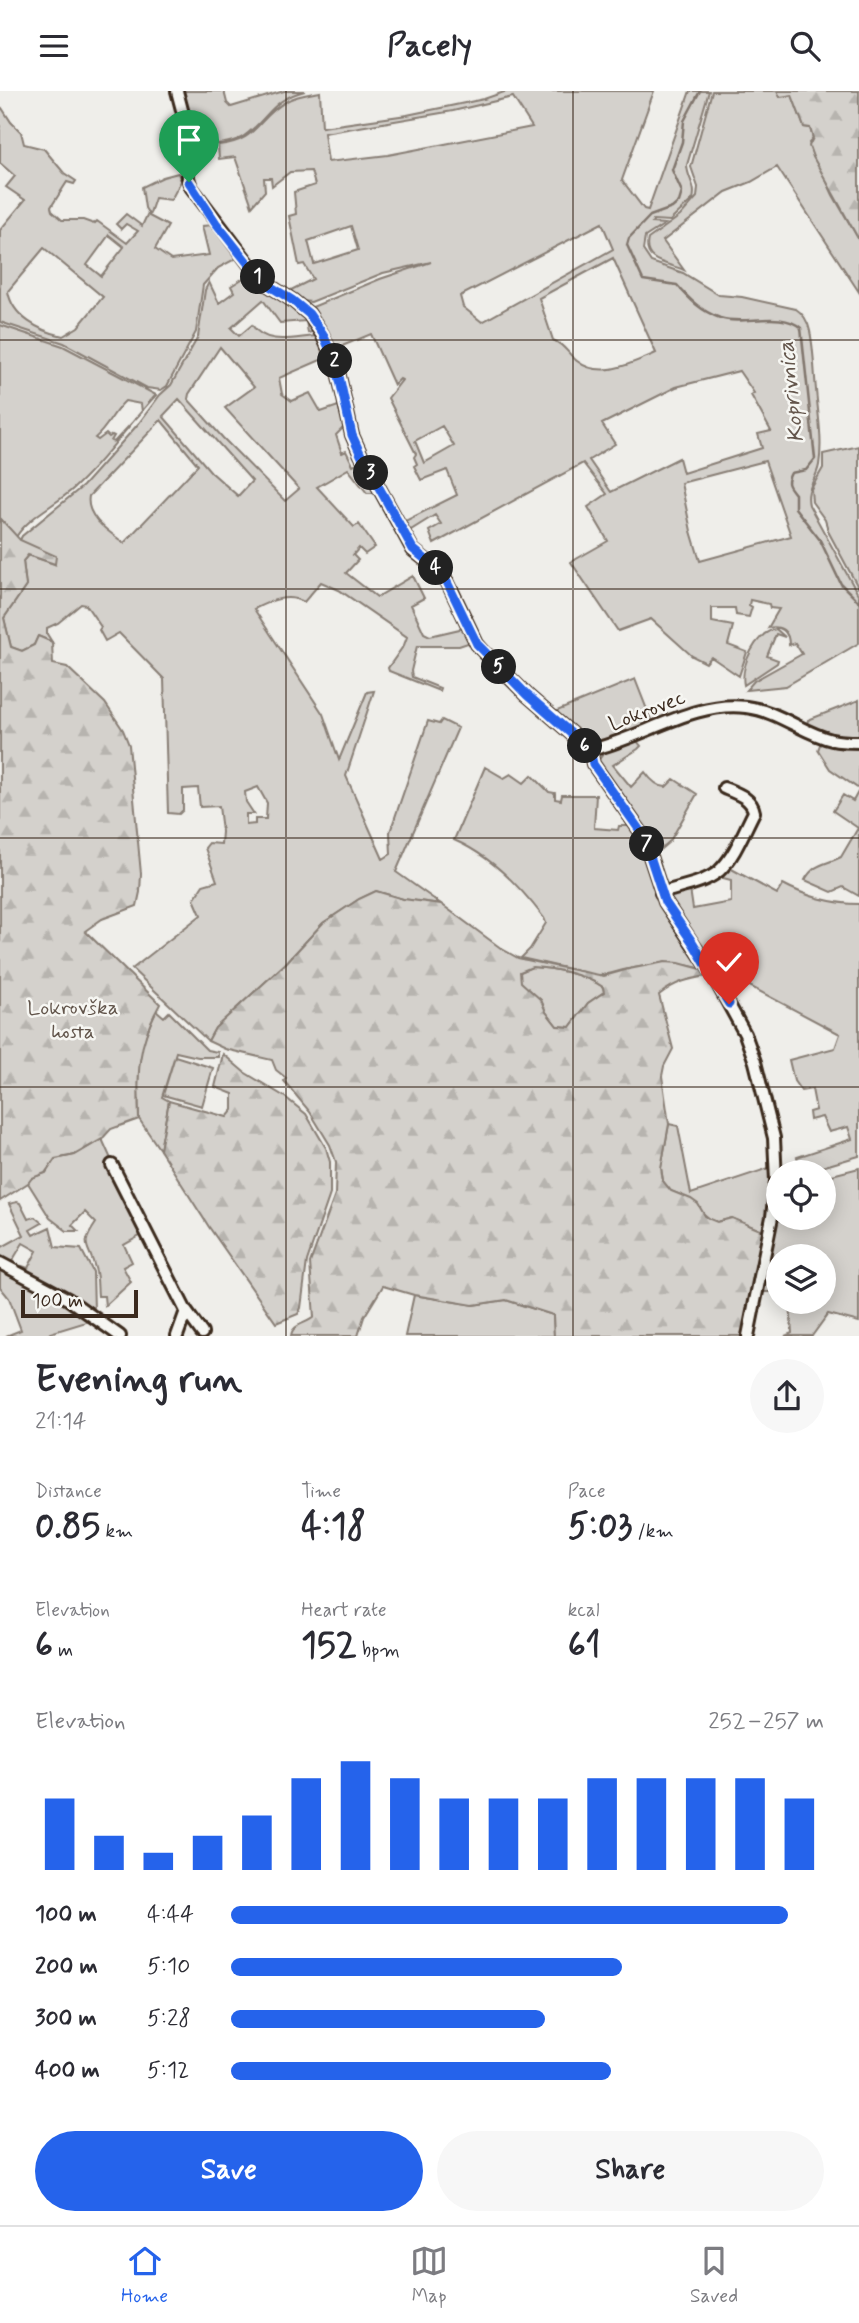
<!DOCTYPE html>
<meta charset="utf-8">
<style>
:root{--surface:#fff;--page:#f7f7f7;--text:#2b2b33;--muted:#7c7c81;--line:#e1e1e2;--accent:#2563eb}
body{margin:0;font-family:Mynerve,sans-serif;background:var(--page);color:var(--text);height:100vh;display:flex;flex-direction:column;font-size:26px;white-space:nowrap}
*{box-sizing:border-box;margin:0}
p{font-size:23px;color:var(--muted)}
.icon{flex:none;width:38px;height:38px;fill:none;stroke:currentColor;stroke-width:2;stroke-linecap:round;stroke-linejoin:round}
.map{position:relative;height:1245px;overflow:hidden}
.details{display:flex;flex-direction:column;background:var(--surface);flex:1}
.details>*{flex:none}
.fabs{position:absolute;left:766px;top:1069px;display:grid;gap:14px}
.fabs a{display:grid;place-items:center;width:70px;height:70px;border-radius:50%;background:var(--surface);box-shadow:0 4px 18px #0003;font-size:35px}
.scale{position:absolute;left:21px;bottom:18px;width:117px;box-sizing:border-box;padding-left:7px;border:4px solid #3b2a1e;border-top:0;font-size:19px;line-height:24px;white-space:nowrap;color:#3b2a1e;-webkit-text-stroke:5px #f6f6f2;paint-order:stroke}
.pin{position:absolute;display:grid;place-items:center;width:60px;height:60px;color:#fff;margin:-72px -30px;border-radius:50% 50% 50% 0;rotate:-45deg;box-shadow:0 0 7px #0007}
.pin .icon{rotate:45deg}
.km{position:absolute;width:35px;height:35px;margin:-18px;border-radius:50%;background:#222;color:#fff;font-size:19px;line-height:35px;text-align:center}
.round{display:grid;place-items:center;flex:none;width:74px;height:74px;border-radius:37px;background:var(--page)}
.summary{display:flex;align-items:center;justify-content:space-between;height:119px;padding:0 35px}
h1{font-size:38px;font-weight:800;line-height:52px}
.stats{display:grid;grid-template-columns:repeat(3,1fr);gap:10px;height:119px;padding:7px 35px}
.stats div{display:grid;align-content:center}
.stats b{font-size:35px;font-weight:800}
.stats small{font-size:19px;font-weight:400}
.stats p{font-size:19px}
.chart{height:196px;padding:14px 35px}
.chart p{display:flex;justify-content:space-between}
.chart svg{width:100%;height:126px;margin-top:7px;stroke:var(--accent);stroke-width:6}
.primary-button{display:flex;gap:14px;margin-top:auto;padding:14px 35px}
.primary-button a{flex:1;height:80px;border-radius:42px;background:var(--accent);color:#fff;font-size:28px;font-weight:800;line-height:80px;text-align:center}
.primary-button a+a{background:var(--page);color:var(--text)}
ul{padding:0 35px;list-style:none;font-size:23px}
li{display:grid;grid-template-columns:112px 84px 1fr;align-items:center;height:52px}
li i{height:18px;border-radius:9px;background:var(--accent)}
header{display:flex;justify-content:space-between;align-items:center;height:91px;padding:0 35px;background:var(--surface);font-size:32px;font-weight:800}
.dock{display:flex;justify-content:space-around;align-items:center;height:98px;border-top:2px solid var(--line);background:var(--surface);font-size:19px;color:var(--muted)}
.dock a{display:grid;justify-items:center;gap:4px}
.dock .on{color:var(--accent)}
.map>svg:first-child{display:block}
.grass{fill:#d4d1cc;stroke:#887e75;stroke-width:2;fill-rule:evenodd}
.forest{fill:url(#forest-firs);stroke:#887e75;stroke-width:2;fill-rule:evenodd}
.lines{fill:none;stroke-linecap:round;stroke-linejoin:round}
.stream{stroke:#81766d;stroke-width:2.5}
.minor-casing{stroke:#3b2a1e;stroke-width:16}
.minor{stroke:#f6f6f2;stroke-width:10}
.route-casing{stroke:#fff;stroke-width:14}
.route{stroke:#2563eb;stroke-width:9}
.grid{fill:none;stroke:#3b2a1e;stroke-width:2;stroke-opacity:0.55}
.labels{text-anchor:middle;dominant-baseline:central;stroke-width:5;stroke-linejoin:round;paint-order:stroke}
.street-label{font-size:21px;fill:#3b2a1e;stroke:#f6f6f2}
.park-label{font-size:21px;fill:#61544a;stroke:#f6f6f2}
.water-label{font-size:23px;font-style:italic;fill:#64564c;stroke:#f6f6f2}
</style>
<header><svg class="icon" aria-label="menu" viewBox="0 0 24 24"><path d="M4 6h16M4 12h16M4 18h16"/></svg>Pacely<svg class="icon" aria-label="search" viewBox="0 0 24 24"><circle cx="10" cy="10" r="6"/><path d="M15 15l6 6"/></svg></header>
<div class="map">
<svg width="859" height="1245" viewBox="0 0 859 1245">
<defs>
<pattern id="forest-firs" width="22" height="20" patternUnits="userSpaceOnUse" patternTransform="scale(1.75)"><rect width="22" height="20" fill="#d4d1cc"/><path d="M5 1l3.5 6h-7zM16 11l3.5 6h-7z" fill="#b7b4af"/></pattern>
</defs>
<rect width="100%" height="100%" fill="#efeeea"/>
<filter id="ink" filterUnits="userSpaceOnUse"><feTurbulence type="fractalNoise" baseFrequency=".0143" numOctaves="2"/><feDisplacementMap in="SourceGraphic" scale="14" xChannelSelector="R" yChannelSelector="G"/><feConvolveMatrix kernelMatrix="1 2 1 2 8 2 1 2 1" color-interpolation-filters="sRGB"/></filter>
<g filter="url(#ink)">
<!-- grass -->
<path class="grass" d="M180,0H224L227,12L231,16L284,0H305C271,8 268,29 244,45C231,54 207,53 191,56Z
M507,0H654L622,89L644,118L648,119L690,0H709L687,74C687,87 697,95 693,108L670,130L653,129L652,132L665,133L645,146L643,159L651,171L683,182L719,204L742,206L796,218C804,223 808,231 810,240C814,259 814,279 816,299C818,323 823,350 819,374C816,390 805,397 809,414L859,505V552L786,595L746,599L754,590L802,563L795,552L789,554C789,540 781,534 768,537L779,518L770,517L769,513L750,509L749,514L752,516L749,526L736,524L735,517H712V531L733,535L728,554L747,561L739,585L711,566L706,572L692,565L651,528L618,540L571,471L608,450L588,416L607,403L583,372L434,453L429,440L441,433L435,424L406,442L402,432L405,430L457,404L447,379L421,389L414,375L417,373L414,366L416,363L388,307L402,289L400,288L394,294L371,243L335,258L310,217L380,188L431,171L383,182L311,211C300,210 296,209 291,199L313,188L304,173L299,174L289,125L296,123L294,101L315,94L311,80L290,81L272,95L271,87H264L265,100L252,115L235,66L219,68L218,54C259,50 256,27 287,10C297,4 309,3 320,1L322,36L407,24L484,8ZM513,6L532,36L388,64L328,71L324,42L453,20ZM602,132L613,158L482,231L463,216L460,205ZM351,135L358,159L314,173L308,150ZM613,167L656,262C632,272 601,289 577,270C568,263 565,254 553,249L539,207ZM739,280L754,302L751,304L771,340L758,343L762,357L683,382L679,367L611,401L589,369L615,353L602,333L676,296ZM442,335L454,355L424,372L415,350ZM765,370L791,445L700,470L691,440L681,392Z
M712,0H777L780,6L792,4L804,36L810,37L813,48L809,52L833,104L859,149V201L777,76L751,91L726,101L663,150L684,179C668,172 642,172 648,148L680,125L697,106L698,96L691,76Z
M2,17L11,31L21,41L24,53L44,58L64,82L76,90L74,93L67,91L51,116L52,120L62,129H83L94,133L97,130L127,152L138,140L126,133L121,138L116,133L126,123L142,135L148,122L145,117L142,96L163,86L178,82L181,90L171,109L155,107L149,125L168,135L155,158L171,169L209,164L202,135L214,134L237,167L218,177L203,194L196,241L167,295L161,299L147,297L64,252L0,231V139L25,109L6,96L15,85L0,72V19ZM109,144L124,156L101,185L87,174ZM44,157L103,206L78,236L63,245C40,240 12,226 8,200Z
M250,183C268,196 307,219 315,240L308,242L306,230L280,232L263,209L231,237L239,245L252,234C267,256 295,246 317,245L330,265L279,287L282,303L292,310L310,302L321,321L341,314L346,334L336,344L342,362L346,360L353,374L360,371L377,402H367L348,378L317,396L354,436L359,433L375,456L365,463L359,457L353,464L358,469L346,482L377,506L413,485L424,507L411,514L424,542L430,545L464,537L471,551L459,555H417L411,580L412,586L440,597L439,600L389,580L388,577L404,554L407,546L339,499L321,491L304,511C287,502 270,510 254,518L323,623L339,669L367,601L374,600L346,685L383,768L391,763L390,741L428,630L439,633L442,629L458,637L396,781L441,813L403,808L376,800L359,808L323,832L285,873L215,937L208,950L132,878L201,824L194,808L203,794L217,790L205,757L209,752L221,753L222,741L219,715L200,716L198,697L183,698V719L179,723L168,722L164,588L119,542L105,550L99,539L101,536L86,514L81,513L58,532L47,537V543L52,551L38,545L34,554L22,560L11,556L4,527L26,495L23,470L28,464L54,473C40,455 37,461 20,449L22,445L83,395L139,332L160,304L171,294L198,246L205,199L209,191L219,212L234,201L231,195ZM220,256L254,296L225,317L299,398L285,410L223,347L188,308L189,303ZM179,308L252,390L238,405L211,381L163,325ZM161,329L198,374L124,452C109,441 85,426 89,405ZM258,696L267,712L266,728H255V733L246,734V723H254L246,711L245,701Z
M0,234L63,255L156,304C128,334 105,369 74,397C56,414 29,425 16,446L0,427ZM125,310L141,313L142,321L114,351L111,350L114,345L112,344L109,346L106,343L98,349L95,347C108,336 113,321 125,310Z
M859,355V498L829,442L825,429L812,411L811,398L823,377V363Z
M776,538L785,546L776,543L767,565L778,569L777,572L744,594C740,575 756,541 776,538Z
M635,588L653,634C598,657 599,660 552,622Z
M859,609V647C843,646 817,646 807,633L808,629Z
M637,650L641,655L638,658L613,674L631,696L645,681C650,688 658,696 666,696L674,688L697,703L670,750L655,763L597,671L604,662Z
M821,651L859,655V698L830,678L818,659Z
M485,676L504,687L511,683L524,692L532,684L549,701L555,702V708L561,709L562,704H596L594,737L618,739L619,735H632L642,751L663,818L705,879C678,870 656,872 628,878C617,880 607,885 596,884L521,867L530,858L546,832L544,827C520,795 491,765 454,749Z
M858,701H859V805L843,796L832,801L805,789C814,772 825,774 841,766L858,737L833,720L843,704L853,710Z
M728,776L777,803L783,793C805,805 833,813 859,813V1065L815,1078L816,1082L810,1081V1079L799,1071L797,1066L852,1048L848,1036L829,1041L822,1026L810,1029L809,1021L816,1019L812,998L801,1000L794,990L789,969L835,957L840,943L742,891L728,903L669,812L671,804L690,798L693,818L731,811V789L719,786Z
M532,876C554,877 584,883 603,896L604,901L588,912L570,936L557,935L546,921L541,909L520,891V881Z
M156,919L164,926L169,921L207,959L218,961V966H198L176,961L162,1006L169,1010L160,1059L139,1028L138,994L140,958Z
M175,965L213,977L202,1015L163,1004Z
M669,1033L678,1035L691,1103L772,1076V1102L765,1141L732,1127L717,1131L710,1128L681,1104L671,1100L663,1090L661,1077Z
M102,1048L111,1068L108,1071L145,1142L124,1154L132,1171L123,1176L131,1191L105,1215L104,1205H98C97,1196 98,1186 95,1177C89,1153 79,1157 96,1132L85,1121L72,1134L78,1140H67L50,1127L28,1092L31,1087L46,1082L55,1068L75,1064Z
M859,1077V1231L828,1223L812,1245H785L792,1242L790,1211H824V1166H779V1201H760L779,1108V1127H824V1086Z
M17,1111L20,1112L28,1128L35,1126L42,1132L30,1139L33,1144L50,1136L55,1156L81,1158L93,1181L94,1220L19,1179L22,1175L28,1177L37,1160L23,1152L11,1172L0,1171V1157L24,1144L9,1113Z
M0,1175L24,1186L93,1229L50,1242L48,1245H6L21,1239L9,1207L0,1196Z
M414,1204L473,1214L506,1209L553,1224L554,1245H405Z"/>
<!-- forest -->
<path class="forest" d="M777,0H859V149L813,66L809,55L813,47L810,37L804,36L792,4L780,6Z
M0,427L20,449L56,465L55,473L28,464L23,470L26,495L4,527L11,556L22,560L34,554L38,545L52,551L53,573L67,576L105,612L123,639L129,654L141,783L140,801L137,815L102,828L85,840L160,913C137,953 137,984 139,1028L111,1038L102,1048L74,1064L55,1068L45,1082L32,1087L28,1092L0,1110Z
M376,800L403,808L441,813L502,858L518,867L554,875L604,885L629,878L665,871L679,872L705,879L708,885C688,888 675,891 659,904L673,958L664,975L662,985L669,1033L661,1077L663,1090L671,1100L691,1108L698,1113L705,1125L710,1128L717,1131L732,1127L765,1141L742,1245H554L553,1224L506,1209L473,1214L414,1204L383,1195L364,1226L358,1245H291C292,1233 306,1233 314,1226L310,1172L335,1104L336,1071L330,1054L310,1021L284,990L286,987L276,979L272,969L225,958L208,950L215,937L285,873L323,832L359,808ZM532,876C554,877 584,883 603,896L604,901L588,912L570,936L557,935L546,921L541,909L521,891L520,881Z
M223,963L244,981L285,1006L306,1023L326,1057L330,1071V1103L307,1170L301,1217L298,1223L276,1232L209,1136L160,1059L169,1010L227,1026L233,1019V1003L215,996Z"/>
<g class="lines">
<!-- stream -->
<path class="stream" d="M700,0L684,30L682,51L672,79L682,101L679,111L672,117L650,125L629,147L627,154L643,189L677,194C690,209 701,220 720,227C744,235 781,219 801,237L815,368L806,379L791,382C785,393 789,395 795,403V417L820,449L841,493L859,511"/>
<defs>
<path id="minor" d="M177,0L186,34L188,87L191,96L262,190L292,209L309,223L322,243L337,276L352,344L361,364L413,459L437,478L447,490L477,553L483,560L527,604L590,659
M590,659L593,673L643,744L665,811L710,879L745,943L755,971L774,1047L776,1090L772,1126L748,1245
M590,659C641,648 694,609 746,616C779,620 802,642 832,649C840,651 850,651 859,651
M661,802C679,796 705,792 719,780C735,765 744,740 754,721C752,707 736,702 724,697
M112,1074L186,1220L177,1245
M0,1172L68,1208L120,1245
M186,1220L202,1242"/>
</defs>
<!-- minor casing -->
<use href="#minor" class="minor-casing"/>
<!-- minor -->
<use href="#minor" class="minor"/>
</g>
</g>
<g class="lines" filter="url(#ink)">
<defs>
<path id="route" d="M189,91L216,132L262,190L292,209L309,223L323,243L337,276L352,344L361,364L413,458L437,478L447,491L477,553L483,559L527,604L590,659L593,673L643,744L665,811L693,852L729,913"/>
</defs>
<!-- route casing -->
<use href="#route" class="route-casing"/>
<!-- route -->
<use href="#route" class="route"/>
</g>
<!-- grid -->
<path class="grid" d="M286,0V1245M573,0V1245M0,249H859M0,498H859M0,747H859M0,996H859"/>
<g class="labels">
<!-- street labels -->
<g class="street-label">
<text transform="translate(647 620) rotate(-21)">Lokrovec</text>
</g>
<!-- park labels -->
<g class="park-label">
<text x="73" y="917">Lokrovška<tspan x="73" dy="24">hosta</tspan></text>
</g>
<!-- water labels -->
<g class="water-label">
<text transform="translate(792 301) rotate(-96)">Koprivnica</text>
</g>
</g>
</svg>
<div class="fabs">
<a><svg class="icon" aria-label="locate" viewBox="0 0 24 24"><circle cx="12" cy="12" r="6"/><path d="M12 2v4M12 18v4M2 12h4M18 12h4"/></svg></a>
<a><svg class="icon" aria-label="layers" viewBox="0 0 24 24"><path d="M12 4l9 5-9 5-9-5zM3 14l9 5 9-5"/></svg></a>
</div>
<div class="scale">100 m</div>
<div class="pin" style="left:189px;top:91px;background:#1e9e55"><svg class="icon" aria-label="arrive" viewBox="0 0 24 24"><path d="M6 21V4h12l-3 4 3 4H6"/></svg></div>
<div class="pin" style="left:729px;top:913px;background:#d93025"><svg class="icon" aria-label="check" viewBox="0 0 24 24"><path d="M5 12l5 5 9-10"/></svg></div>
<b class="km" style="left:258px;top:186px">1</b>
<b class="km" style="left:335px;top:270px">2</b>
<b class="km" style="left:371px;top:382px">3</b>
<b class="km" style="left:436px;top:477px">4</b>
<b class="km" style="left:499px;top:576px">5</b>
<b class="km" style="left:585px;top:655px">6</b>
<b class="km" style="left:647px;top:753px">7</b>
</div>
<section class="details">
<div class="summary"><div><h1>Evening run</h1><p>21:14</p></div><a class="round"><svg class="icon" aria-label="share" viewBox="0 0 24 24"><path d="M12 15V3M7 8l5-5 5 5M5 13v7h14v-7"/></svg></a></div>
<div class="stats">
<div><p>Distance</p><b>0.85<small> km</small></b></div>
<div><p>Time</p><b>4:18</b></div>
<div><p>Pace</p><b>5:03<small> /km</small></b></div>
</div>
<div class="stats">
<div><p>Elevation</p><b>6<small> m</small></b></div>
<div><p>Heart rate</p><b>152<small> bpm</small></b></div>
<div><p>kcal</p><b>61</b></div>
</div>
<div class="chart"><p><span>Elevation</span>252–257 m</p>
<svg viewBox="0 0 160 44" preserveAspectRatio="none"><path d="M5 44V19M15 44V32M25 44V38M35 44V32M45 44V25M55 44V12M65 44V6M75 44V12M85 44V19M95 44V19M105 44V19M115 44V12M125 44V12M135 44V12M145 44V12M155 44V19"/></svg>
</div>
<ul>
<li><b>100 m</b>4:44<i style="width:94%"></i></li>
<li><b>200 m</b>5:10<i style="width:66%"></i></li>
<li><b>300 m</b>5:28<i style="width:53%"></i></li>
<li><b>400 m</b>5:12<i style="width:64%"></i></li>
</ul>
<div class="primary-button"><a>Save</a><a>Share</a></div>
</section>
<nav class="dock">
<a class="on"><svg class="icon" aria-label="home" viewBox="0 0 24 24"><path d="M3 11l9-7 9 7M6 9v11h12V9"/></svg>Home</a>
<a><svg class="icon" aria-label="map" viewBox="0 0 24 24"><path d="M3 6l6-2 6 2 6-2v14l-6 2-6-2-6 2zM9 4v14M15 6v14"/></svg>Map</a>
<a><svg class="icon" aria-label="saved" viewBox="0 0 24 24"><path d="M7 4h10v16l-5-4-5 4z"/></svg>Saved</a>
</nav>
